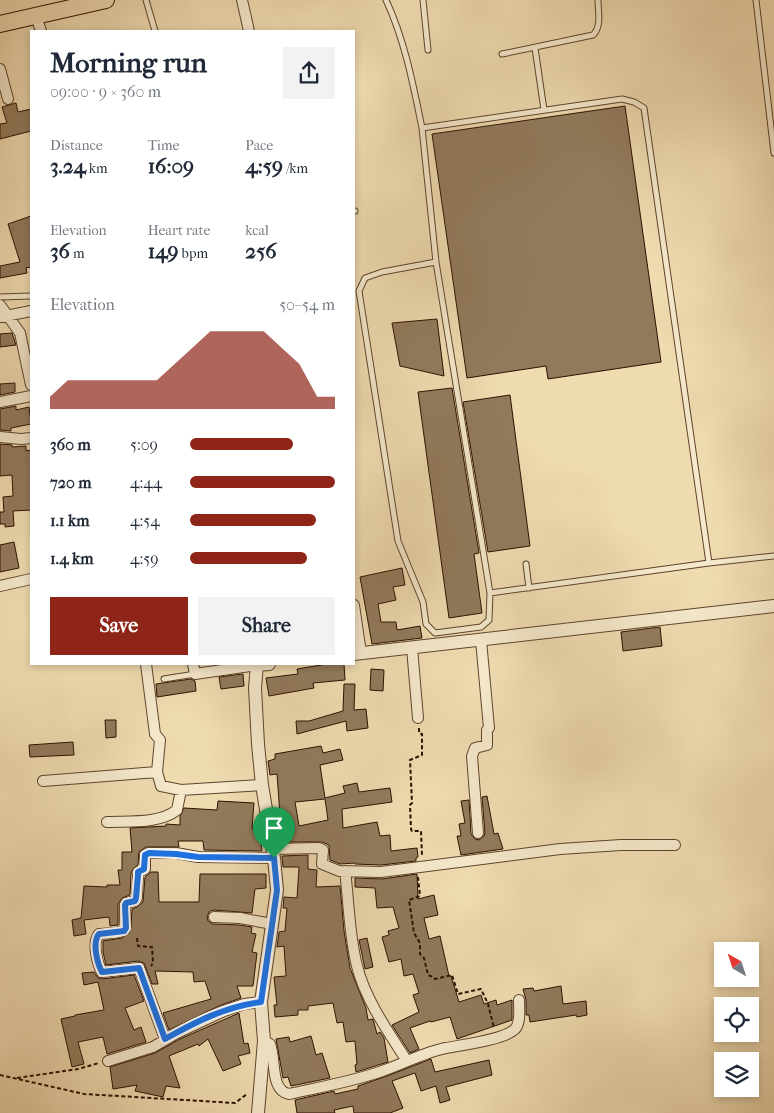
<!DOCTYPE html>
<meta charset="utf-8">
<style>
:root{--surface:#fff;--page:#f2f2f3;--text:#1f2937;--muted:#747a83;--accent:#8f2418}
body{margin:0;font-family:"IM FELL French Canon",serif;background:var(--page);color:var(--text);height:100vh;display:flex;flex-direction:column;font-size:19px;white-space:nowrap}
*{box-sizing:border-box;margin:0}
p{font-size:16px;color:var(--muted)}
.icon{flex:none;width:28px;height:28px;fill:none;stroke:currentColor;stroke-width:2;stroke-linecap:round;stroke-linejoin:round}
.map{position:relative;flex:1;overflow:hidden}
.sheet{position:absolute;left:30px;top:30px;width:325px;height:635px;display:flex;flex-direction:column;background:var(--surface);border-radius:0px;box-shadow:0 2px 8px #0003}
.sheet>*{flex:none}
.needle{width:32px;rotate:321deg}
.fabs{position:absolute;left:714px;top:942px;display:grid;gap:10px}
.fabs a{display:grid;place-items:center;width:45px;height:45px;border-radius:0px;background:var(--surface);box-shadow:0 2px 8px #0003;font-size:25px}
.pin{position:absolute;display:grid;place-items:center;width:42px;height:42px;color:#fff;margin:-51px -21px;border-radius:50% 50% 50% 0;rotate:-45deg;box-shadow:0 0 5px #0007}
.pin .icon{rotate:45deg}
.round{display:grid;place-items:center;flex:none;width:52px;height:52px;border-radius:0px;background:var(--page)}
.head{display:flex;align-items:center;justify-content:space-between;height:85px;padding:0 20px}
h1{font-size:28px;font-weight:800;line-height:38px}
.metrics{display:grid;grid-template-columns:repeat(3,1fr);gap:8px;height:85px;padding:5px 20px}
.metrics div{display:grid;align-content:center}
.metrics b{font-size:21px;font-weight:800}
.metrics small{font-size:14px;font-weight:400}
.metrics p{font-size:14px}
.chart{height:140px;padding:10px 20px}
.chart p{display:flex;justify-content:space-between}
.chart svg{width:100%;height:90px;margin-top:5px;fill:var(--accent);opacity:.7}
.cta{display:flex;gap:10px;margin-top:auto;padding:10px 20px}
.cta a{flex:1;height:58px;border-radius:0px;background:var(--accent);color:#fff;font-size:20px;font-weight:800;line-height:58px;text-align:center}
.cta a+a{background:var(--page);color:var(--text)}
ul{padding:0 20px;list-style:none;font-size:16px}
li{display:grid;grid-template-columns:80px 60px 1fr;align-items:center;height:38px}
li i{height:12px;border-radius:6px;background:var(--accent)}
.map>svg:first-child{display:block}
.building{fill:#917a5c;stroke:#2c1100;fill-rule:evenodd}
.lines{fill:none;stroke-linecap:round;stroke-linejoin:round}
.service-casing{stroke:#5d442c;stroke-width:7}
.minor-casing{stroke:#5d442c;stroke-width:12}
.tertiary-casing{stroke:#5d442c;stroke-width:14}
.trunk-casing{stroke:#2c1100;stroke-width:18}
.path{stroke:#2c1100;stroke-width:2;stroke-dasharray:4 2.5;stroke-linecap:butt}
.service{stroke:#f5e8cc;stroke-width:5}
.minor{stroke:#f5e8cc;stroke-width:10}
.tertiary{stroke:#f5e8cc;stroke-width:12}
.trunk{stroke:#efdbb0;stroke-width:16}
.route-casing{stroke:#fff;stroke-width:10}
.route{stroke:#1a73e8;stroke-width:6}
</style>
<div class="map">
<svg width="774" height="1113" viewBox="0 0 774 1113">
<rect width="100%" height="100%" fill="#efdbb0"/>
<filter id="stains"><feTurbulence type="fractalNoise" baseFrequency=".004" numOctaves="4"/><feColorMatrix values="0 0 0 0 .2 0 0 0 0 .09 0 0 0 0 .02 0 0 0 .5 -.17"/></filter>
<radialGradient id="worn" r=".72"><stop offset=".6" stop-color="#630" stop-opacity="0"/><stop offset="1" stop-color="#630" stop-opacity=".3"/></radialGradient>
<!-- building -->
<path class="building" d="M16,103L18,112L31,109V131L0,139V124L7,123L2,107Z
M625,106L661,362L548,379L546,366L467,378L432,134Z
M31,216V267L26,268L27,273L0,278V266L20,262L8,224Z
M437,319L444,376L400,366L392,323Z
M12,333L16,345L0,347V334Z
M15,383V392L0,395V384Z
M452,388L479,553L474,554L482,613L449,618L418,392Z
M510,395L530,546L488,552L463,402Z
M16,406V410L29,407L31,424L11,428V431L0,430V409Z
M0,444L12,445V447L26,446V451L31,450V510L13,511L14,526L5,527V524H0V512H4L3,497L13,496L12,475L0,476Z
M14,542L19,568L0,572V545Z
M402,568L405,585L393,587L396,600L378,604L381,622H396L397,630L420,626L422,638L372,644L360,577Z
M660,627L662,646L623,651L621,632Z
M327,664H344L345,680L313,683L314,688L269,696L266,678L298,674L297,669Z
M371,669L384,670L383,691L370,690Z
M243,674L244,686L221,689L219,677Z
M191,679L195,681L196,691L157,697L156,684Z
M344,684H355L354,710L366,709L368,728L347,731L346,721L297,734L296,721H309L343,711Z
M105,720H116V737L106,738Z
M73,742L74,755L30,757L29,745Z
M321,746L323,753L340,749L343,760L320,765L325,798L345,793L343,786L357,783L359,792L390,788L392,802L342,809L343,828L377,822L380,836L390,835L391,851L417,848L418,857L416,858V861L381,865L355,864V863L340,864L330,860L329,845L322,842H280L279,838H284L280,815L277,774L270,775L268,761L275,759V754ZM325,799L328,820L299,826L295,802Z
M487,796L494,834L498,833L503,849L461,855L457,836H461L459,824L465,823L461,801L469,800L471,834L475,839L479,840L484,836L485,833L482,797Z
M218,801L254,803L252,829L259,828L262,851L204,850L203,841H178L179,847H146L139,852L138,865L133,869L131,873L130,895L122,898L118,904V925L110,926L109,917L84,920L86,934L74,936L72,920L81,918L84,886L107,887V885H120L118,870H122V852H132L130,828L166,826V824L180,825V816L184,808L217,810Z
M308,855V869L317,870L316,887L340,886L344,931L350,968L366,1008L368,1020L373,1019L377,1034L380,1032L384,1038L388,1062L356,1072L355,1065L357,1064L355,1041L346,1042L343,1022L337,1023L333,1003L308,1006V1010H298V1015L275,1017L274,1005H277L274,977L286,976L284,946L277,947L279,932L285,931L287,908H283L284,897L297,898L299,867H283L282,856Z
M151,872H158L159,902H199L200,874H266V888L255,889L252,913L214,910L210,911L207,916L208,921L213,924L239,925L252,927L251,933L256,934L252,952L257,953L253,986H237L241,998L221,1005L169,1030L163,1013L211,999L205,981L194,982L193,972L155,971L158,984H152L144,963L138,961L106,965L103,952V941L122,938L129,933L131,927L132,909L137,907L143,902L145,877Z
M417,874L418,899L434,895L438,915L424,918L429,939L440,936L449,976H451L459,1002L481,995L484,1004L496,1000L497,1005L512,1000V1020L457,1039L450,1017L431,1022L430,1021L410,1028L419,1049L410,1053L392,1025L419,1012L413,995L419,993L413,974L404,976L401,959L389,962L382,937L389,935L388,931L399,928L393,907L377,908L375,888L355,887V878L382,879Z
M367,938L373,967L365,969L359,940Z
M94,972L98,978L102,979L134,975L144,1001L125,1008L134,1030L141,1027L146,1042L107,1054L103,1037L78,1042L84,1064L72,1067L61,1019L75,1016V1015L104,1010L98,982L84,985L82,973Z
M561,986L563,1004L586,1001L587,1015L577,1017L576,1015L530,1022L529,1015H526V1000L523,989L533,988L534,991Z
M239,1013L244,1044L248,1043L250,1053L238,1056L241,1064L223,1071L208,1039L199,1046L198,1044L169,1056L180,1088L166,1086L163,1097L135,1091L137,1085L113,1089L110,1067L155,1053L180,1039Z
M311,1036L316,1055L322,1053L330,1078L291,1086L288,1077L283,1078L276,1039L289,1037L290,1042Z
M431,1059L435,1072L489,1060L492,1075L446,1087L450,1100L440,1103L436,1086L421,1091L415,1073L392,1081L403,1108L390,1113H354L353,1106L334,1110L335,1113H297L295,1100L334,1091L335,1094L358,1089V1086L387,1076Z"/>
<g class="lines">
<defs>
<path id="service" d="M146,0L155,31
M386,0C405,41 413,84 422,128L622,99L634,102L644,108L709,563L490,593
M423,0L428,50
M756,0L774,153
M535,48L544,110
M502,54L593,35C602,26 598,12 598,0
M422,128L436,262L382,272L365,278L359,291L398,541L423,602L426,624L435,633L481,627L489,620L490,593L436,262
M354,211H355
M0,297L31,296
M709,563L774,556
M526,564L529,588
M164,679L195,674"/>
<path id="minor" d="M242,0L249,31
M36,16L41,31
M0,69L8,99
M0,305L20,333L31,385
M0,317L31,311
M0,402L31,396
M0,437L21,439L31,438
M0,586L31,579
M354,605L361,653
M412,648L418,718
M146,664L155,734L160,740L157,772L161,786L181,790L262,785
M193,664L195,674L257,665
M43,781L157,772
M107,822C130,821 159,824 177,810L181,790
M478,833L472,756L475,748L487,745V730L489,728L481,640
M273,849L319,848L323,850L322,864L339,871L381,872L560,849L621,845H675
M345,871C349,902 349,935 357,966C365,999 389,1033 407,1061
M214,917L240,918L272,924
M165,1039L139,968L102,972C97,963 92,942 99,934C130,932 124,934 125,905L127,903L135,901L137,898L138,875L139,872L145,869V855L149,853H176L198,857L274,858
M264,1041L270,1044C276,1058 270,1091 289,1094C320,1087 356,1081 385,1070C405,1063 425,1052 446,1048C461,1045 504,1040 515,1029C521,1023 519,1008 519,1000
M108,1061L153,1047L177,1033L224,1011L244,1004L261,1002"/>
<path id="tertiary" d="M354,654L774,606
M258,1113L264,1041L261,1002L277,890L274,858L262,785L258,744L255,688L257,665L269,664"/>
<path id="trunk" d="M0,24L106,0"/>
</defs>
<!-- service casing -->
<use href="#service" class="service-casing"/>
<!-- minor casing -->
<use href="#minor" class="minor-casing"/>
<!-- tertiary casing -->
<use href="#tertiary" class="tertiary-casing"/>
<!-- trunk casing -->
<use href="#trunk" class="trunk-casing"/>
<!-- path -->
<path class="path" d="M419,728V733L422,734V755L410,760L412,803L410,805L411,829L412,831H421L422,856
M418,877L420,896L409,900L414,933L420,943V954L424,958L428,975L433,977L435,979L452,975L458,994L481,989L488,1004L494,1028
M137,938L138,946L152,947L153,963L151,966
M0,1075L84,1094L235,1103L247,1094
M17,1078L78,1069L99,1063"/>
<!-- service -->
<use href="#service" class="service"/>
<!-- minor -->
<use href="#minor" class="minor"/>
<!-- tertiary -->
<use href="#tertiary" class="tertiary"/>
<!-- trunk -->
<use href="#trunk" class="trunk"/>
</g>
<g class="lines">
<defs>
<path id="route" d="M149,853L176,854L198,857L274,858L277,890L261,1002C227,1006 195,1022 165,1039L139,968L102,972C97,963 92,942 99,934L124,931L126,928L125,905L126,903L135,901L136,898L138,875V872L144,869L145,855Z"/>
</defs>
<!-- route casing -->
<use href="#route" class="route-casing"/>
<!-- route -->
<use href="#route" class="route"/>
</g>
<rect width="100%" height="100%" filter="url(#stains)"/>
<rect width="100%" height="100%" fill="url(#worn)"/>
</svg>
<div class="fabs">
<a><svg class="needle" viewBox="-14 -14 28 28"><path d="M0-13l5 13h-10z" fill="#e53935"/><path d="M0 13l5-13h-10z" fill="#747a83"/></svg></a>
<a><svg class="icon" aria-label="locate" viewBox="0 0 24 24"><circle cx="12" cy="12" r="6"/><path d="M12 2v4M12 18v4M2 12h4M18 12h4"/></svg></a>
<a><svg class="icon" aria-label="layers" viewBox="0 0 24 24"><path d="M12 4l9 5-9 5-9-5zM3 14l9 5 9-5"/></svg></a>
</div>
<div class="pin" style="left:274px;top:858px;background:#1e9e55"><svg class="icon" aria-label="arrive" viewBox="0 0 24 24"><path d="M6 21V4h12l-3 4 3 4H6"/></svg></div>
<section class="sheet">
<div class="head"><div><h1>Morning run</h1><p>09:00 · 9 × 360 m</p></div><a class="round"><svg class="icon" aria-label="share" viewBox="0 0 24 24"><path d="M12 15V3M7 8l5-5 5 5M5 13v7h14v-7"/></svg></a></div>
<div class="metrics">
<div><p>Distance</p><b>3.24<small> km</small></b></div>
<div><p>Time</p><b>16:09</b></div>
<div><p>Pace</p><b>4:59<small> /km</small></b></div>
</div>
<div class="metrics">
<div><p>Elevation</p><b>36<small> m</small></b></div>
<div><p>Heart rate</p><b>149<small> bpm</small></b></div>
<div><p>kcal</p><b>256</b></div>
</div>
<div class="chart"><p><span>Elevation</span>50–54 m</p>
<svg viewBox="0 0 160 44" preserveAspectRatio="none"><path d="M0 44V38L10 30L20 30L30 30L40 30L50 30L60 30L70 22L80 14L90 6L100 6L110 6L120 6L130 14L140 22L150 38L160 38V44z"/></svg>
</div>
<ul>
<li><b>360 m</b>5:09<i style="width:71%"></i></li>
<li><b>720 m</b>4:44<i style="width:100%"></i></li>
<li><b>1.1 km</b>4:54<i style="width:87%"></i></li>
<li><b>1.4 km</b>4:59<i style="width:81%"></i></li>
</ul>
<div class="cta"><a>Save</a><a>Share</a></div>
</section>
</div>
